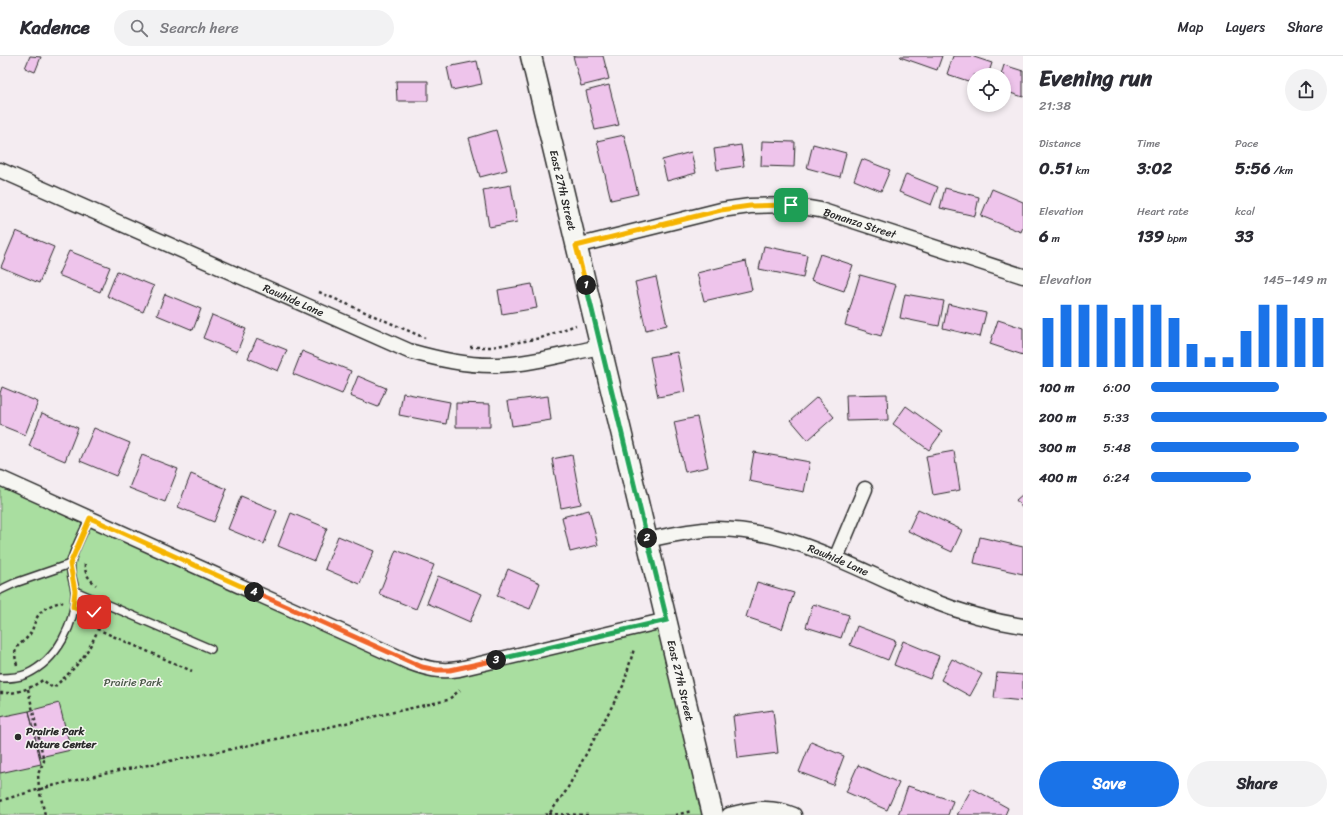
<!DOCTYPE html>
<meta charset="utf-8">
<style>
:root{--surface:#fff;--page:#f2f2f3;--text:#2b2b33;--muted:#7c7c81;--line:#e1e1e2;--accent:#1a73e8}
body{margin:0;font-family:Sriracha,sans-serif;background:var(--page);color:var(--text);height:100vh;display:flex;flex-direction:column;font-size:15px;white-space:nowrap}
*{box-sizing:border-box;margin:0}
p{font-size:13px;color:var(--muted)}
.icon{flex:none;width:22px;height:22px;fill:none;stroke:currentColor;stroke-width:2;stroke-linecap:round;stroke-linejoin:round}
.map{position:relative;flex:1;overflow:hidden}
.drawer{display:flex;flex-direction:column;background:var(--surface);width:320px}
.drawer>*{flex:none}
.controls{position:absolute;left:967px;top:12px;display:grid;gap:8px}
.controls a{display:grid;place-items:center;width:44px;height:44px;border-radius:50%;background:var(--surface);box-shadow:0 2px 6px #0003;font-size:20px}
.pin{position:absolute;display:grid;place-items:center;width:34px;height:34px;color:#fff;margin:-17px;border-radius:8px;box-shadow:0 2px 6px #0006}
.km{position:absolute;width:20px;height:20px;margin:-10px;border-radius:50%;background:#222;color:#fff;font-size:11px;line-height:20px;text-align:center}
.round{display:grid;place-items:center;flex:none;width:42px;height:42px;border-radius:21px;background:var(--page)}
.overview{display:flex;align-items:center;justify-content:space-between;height:68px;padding:0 16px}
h1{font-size:22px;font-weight:700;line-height:30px}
.metrics{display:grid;grid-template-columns:repeat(3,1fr);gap:6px;height:68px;padding:4px 16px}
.metrics div{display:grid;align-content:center}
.metrics b{font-size:17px;font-weight:700}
.metrics small{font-size:11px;font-weight:400}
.metrics p{font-size:11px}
.chart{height:112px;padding:8px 16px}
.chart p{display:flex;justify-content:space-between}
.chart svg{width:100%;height:72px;margin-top:4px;stroke:var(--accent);stroke-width:6}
.cta{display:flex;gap:8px;margin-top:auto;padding:8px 16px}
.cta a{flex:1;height:46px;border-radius:24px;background:var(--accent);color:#fff;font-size:16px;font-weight:700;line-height:46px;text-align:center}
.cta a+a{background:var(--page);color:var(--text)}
ul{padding:0 16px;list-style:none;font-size:13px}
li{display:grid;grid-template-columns:64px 48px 1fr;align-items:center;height:30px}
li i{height:10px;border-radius:5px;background:var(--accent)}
header{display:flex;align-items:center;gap:24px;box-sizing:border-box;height:56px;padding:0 20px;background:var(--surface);border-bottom:1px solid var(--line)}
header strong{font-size:19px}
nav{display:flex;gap:22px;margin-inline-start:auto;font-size:14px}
.search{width:280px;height:36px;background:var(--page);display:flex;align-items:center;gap:10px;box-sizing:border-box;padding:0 14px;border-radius:22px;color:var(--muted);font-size:15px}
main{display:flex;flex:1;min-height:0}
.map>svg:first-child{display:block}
.green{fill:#a9dea0;stroke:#6a8466}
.building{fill:#eec4eb;stroke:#2b2b2b}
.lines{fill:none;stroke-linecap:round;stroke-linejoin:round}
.lane-casing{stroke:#2b2b2b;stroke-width:10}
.street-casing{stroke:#2b2b2b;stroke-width:17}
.secondary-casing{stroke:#2b2b2b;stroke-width:23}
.path{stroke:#2b2b2b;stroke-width:2.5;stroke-dasharray:3 3;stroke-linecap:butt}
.lane{stroke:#f6f6f2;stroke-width:7}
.street{stroke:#f6f6f2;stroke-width:14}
.secondary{stroke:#f6f6f2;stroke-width:20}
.split-1-casing{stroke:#fff;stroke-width:8}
.split-2-casing{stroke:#fff;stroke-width:8}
.split-3-casing{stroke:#fff;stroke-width:8}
.split-4-casing{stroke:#fff;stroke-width:8}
.split-5-casing{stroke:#fff;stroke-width:8}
.split-1{stroke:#f5b400;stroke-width:5}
.split-2{stroke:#22a559;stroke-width:5}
.split-3{stroke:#22a559;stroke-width:5}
.split-4{stroke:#f0652b;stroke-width:5}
.split-5{stroke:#f5b400;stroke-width:5}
.poi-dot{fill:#2b2b2b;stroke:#f6f6f2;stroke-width:1.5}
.labels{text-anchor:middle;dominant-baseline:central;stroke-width:3;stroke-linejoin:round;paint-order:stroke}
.street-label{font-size:11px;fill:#2b2b2b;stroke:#f6f6f2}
.park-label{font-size:11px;fill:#4a5848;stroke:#f6f6f2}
.poi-label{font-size:11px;font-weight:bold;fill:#2b2b2b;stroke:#f6f6f2;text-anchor:start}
</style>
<header>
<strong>Kadence</strong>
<div class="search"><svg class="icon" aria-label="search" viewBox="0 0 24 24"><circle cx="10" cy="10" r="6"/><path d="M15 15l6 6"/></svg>Search here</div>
<nav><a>Map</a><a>Layers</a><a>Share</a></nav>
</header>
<main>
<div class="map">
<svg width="1023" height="759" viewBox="0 0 1023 759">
<rect width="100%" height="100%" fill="#f4ecf1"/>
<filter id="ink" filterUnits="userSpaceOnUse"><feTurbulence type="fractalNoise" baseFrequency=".025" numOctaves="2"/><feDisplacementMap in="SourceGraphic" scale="8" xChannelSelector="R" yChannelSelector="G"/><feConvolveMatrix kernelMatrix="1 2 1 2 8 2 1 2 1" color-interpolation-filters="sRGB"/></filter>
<g filter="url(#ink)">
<!-- green -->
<path class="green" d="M0,422L437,615L667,564L713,759H0Z"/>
<!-- building -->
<path class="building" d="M30,0L41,1L35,16L25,12Z
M573,0H603L609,23L581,30Z
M901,0H942L937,14L900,1Z
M953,0H971L992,7L988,19H974V27L947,18Z
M477,5L482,28L452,34L447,11Z
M1004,9L1023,15V41L1004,35V19H1001Z
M396,25H428V45H397Z
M609,29L619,69L595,74L586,35Z
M496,74L507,114L480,121L469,82Z
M624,79L638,138L611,144L597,85Z
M762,85L795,86L794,111L761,110Z
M813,88L846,97L840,121L807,112Z
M741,89L744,110L717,114L714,93Z
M691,96L696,117L667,125L662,104Z
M862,103L890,114L881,135L854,124Z
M906,118L938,131L931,149L899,136Z
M511,129L517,166L489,171L483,134Z
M945,132L979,141L975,160L940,152Z
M992,133L1023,146V171L1021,176L981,160Z
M16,175L54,191L39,227L1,211Z
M764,190L807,199L803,222L759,213Z
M69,195L110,211L100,236L58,219Z
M820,198L853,209L844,235L811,224Z
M746,205L752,234L704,245L697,217Z
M117,215L154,230L143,256L107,240Z
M860,219L896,229L881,280L845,269Z
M656,221L667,269L646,274L635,226Z
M532,228L537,252L502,258L498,234Z
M165,238L201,253L193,274L157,259Z
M905,238L944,245L939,270L900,262Z
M948,248L986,257L980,281L943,272Z
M212,259L246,273L237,296L203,282Z
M998,264L1023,272V299L990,288Z
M257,282L287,294L278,315L248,302Z
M302,295L351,315L342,338L293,318Z
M677,296L685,336L658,341L650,301Z
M358,320L386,332L378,351L350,340Z
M2,331L38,346L25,379L0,369V337Z
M403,337L450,346L446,368L399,359Z
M887,338L888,364L847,365L846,339Z
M548,340L551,364L512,370L508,345Z
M817,341L834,361L808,384L791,364Z
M456,347L490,348V371H456Z
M906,350L942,376L929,394L893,368Z
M42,357L78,372L65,405L29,390Z
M697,361L708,411L685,416L674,366Z
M94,372L130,387L116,420L80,405Z
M954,395L960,434L933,439L926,400Z
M754,396L810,406L804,436L749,425Z
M142,399L178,413L165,446L129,432Z
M572,399L581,448L561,452L552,403Z
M191,418L227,433L214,466L178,451Z
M1023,438V453L1016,444Z
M241,440L277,455L264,488L228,473Z
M918,453L962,474L952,496L908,475Z
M589,454L598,489L570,496L562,461Z
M291,457L327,472L314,505L278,490Z
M338,480L374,495L360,528L325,513Z
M980,481L1023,491V518L974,507Z
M396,494L434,509L416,553L379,538Z
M508,513L540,527L530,553L497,540Z
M438,520L482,538L470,566L427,547Z
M757,526L794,537L782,573L746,561Z
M813,548L849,559L841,582L806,571Z
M857,570L896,585L888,604L850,589Z
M903,585L939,600L930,623L894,609Z
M952,603L982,618L970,640L941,624Z
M997,617L1023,619V645L994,642Z
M59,647L71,694L40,701L29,655Z
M773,654L778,697L738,702L733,660Z
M29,655L41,708L0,717V661Z
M811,686L844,700L833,729L799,716Z
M858,709L899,727L887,754L846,736Z
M908,730L953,745L948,759H898Z
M972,732L1008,752L1005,759H957Z"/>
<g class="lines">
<defs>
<path id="lane" d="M0,534L15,527L70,508
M75,535L211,593
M0,622C9,622 18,622 27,618C57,604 76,568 75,535C74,526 69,516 71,507C72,497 85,473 90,462"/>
<g id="street">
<path id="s1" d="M0,114L409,295C438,303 467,310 498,309C531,308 568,297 601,291"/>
<path id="s2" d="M576,190L721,154L750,150L791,149L820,154L1023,220"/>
<path d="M0,422L409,606C427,613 440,616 459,613L667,564"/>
<path id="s3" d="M647,484C670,479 692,474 716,473C794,473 860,516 930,544C960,556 991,565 1023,570"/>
<path d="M836,502L865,433"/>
<path d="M729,759C752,753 771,749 794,759"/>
</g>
<g id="secondary">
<path id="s4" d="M531,0L713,759"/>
</g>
</defs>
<!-- lane casing -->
<use href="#lane" class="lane-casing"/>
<!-- street casing -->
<use href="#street" class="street-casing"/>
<!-- secondary casing -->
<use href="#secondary" class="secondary-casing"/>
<!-- path -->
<path class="path" d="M319,236L425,282
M470,291H492L541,282L576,269
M85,508C84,517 89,523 96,529
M97,573L192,615
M17,609C11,587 21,591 30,578C33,574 33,570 35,566C39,554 49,549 61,546L63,547
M28,633L44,705L38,718L39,733L45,759
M0,637C17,638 29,633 43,624L53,632C73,614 85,603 96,578C98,572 101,565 101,560
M0,745C74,721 151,709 227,694C301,678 374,660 448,644L460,634
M549,758L588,759
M545,759L549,758L566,735L623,630L634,593
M675,759L692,755"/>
<!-- lane -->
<use href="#lane" class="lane"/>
<!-- street -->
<use href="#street" class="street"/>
<!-- secondary -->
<use href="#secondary" class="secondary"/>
</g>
</g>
<g class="lines" filter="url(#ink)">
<defs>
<path id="split-1" d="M586,229L576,190L721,154L750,150L791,149"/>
<path id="split-2" d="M586,229L647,482"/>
<path id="split-3" d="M496,604L667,564L647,482"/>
<path id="split-4" d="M254,536L422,611L437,614H450L496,604"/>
<path id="split-5" d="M94,556L88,559L73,551L75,535L70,508L90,462L254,536"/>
</defs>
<!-- split-1 casing -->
<use href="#split-1" class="split-1-casing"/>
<!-- split-2 casing -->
<use href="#split-2" class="split-2-casing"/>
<!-- split-3 casing -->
<use href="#split-3" class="split-3-casing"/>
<!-- split-4 casing -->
<use href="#split-4" class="split-4-casing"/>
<!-- split-5 casing -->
<use href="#split-5" class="split-5-casing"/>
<!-- split-1 -->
<use href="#split-1" class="split-1"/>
<!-- split-2 -->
<use href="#split-2" class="split-2"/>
<!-- split-3 -->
<use href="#split-3" class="split-3"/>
<!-- split-4 -->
<use href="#split-4" class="split-4"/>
<!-- split-5 -->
<use href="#split-5" class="split-5"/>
</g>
<!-- markers -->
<circle class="poi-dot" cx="18" cy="681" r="4"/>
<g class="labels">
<!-- street labels -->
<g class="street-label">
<text stroke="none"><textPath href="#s4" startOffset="138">East 27th Street</textPath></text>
<text stroke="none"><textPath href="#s2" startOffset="291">Bonanza Street</textPath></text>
<text stroke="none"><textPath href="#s1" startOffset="321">Rawhide Lane</textPath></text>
<text stroke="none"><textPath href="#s3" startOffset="197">Rawhide Lane</textPath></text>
<text stroke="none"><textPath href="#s4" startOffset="642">East 27th Street</textPath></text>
</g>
<!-- park labels -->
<g class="park-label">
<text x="133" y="626">Prairie Park</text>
</g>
<!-- poi labels -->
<g class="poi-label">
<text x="26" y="675">Prairie Park<tspan x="26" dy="13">Nature Center</tspan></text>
</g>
</g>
</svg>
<div class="controls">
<a><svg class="icon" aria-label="locate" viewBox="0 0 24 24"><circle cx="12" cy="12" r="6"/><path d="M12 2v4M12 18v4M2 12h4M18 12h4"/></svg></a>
</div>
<div class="pin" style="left:791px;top:149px;background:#1e9e55"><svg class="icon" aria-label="arrive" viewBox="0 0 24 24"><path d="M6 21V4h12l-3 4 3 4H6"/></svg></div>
<div class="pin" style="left:94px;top:556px;background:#d93025"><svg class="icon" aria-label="check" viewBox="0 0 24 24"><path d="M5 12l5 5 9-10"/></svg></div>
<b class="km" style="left:586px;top:229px">1</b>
<b class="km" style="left:647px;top:482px">2</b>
<b class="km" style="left:496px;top:604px">3</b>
<b class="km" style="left:254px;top:536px">4</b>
</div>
<section class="drawer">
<div class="overview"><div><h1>Evening run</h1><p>21:38</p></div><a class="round"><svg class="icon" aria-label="share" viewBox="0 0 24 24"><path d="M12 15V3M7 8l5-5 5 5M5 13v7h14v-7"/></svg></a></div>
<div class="metrics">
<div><p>Distance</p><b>0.51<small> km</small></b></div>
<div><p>Time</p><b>3:02</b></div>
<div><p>Pace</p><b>5:56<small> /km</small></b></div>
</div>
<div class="metrics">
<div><p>Elevation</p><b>6<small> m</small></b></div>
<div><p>Heart rate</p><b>139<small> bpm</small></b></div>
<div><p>kcal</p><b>33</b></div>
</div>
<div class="chart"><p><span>Elevation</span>145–149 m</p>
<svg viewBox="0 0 160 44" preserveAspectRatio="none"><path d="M5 44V14M15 44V6M25 44V6M35 44V6M45 44V14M55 44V6M65 44V6M75 44V14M85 44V30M95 44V38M105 44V38M115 44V22M125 44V6M135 44V6M145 44V14M155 44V14"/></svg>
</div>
<ul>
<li><b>100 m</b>6:00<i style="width:73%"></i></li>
<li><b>200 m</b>5:33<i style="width:100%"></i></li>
<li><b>300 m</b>5:48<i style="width:84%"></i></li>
<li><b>400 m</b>6:24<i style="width:57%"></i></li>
</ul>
<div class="cta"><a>Save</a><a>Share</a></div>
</section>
</main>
